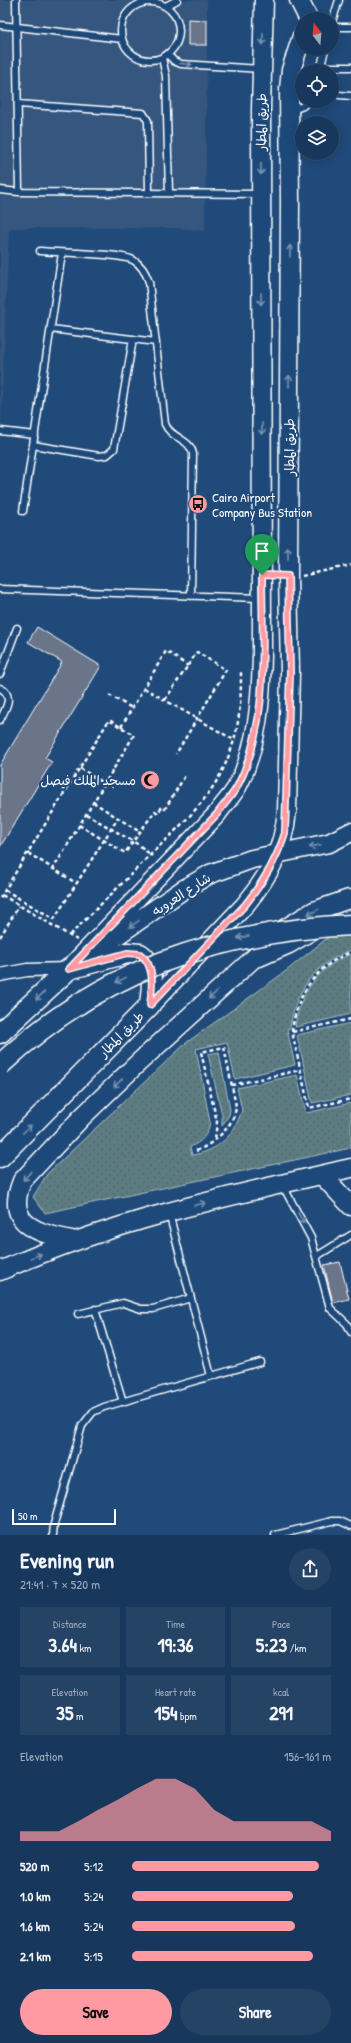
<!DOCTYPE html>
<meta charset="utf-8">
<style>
:root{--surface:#17385c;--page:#244365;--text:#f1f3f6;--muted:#9eacbb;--line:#365272;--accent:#ff9aa2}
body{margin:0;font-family:"Patrick Hand","Playpen Sans Arabic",sans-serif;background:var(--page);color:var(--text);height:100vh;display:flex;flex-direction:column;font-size:15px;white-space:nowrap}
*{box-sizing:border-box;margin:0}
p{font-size:13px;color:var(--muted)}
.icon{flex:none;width:22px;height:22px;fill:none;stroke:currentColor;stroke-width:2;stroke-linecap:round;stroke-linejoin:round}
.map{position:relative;height:1535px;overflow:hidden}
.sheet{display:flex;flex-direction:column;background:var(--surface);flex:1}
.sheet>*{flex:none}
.needle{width:26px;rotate:344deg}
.buttons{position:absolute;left:295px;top:12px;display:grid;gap:8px}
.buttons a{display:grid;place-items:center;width:44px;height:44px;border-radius:50%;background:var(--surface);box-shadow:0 2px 10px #0003,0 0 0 1px var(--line);font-size:20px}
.scale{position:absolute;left:12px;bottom:10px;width:104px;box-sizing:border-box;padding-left:4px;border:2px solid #fff;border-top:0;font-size:11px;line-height:14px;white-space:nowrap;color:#fff;-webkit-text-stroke:3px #1f4a7a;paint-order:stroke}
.pin{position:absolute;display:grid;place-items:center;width:34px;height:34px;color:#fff;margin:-41px -17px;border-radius:50% 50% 50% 0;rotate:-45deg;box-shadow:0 0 4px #0007}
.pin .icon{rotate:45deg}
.round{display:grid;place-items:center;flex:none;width:42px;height:42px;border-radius:21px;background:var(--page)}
.overview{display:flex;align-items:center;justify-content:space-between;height:68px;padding:0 20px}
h1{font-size:22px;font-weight:800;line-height:30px}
.figures{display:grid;grid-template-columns:repeat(3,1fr);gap:6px;height:68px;padding:4px 20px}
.figures div{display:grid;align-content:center;border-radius:0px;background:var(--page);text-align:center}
.figures b{font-size:20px;font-weight:800}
.figures small{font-size:11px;font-weight:400}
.figures p{font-size:11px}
.chart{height:112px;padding:8px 20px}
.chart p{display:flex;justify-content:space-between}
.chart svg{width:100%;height:72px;margin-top:4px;fill:var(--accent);opacity:.7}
.cta{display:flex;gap:8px;margin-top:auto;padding:8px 20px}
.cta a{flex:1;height:46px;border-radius:24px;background:var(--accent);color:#111;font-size:16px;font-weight:800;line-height:46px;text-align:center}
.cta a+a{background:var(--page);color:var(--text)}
ul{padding:0 20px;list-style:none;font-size:13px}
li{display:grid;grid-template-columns:64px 48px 1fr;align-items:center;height:30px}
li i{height:10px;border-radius:5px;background:var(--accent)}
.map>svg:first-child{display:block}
.built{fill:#36577e}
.grass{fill:url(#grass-dots);stroke:#adbec0}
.building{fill:#6a7589;stroke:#fff}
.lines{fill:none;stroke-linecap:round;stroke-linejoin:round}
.lane-casing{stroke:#fff;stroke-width:9}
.street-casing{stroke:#fff;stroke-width:15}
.secondary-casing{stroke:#fff;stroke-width:21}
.primary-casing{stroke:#fff;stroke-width:23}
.path{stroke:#fff;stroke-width:2.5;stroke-dasharray:4 3;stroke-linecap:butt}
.lane{stroke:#1f4a7a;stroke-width:6}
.street{stroke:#1f4a7a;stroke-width:12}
.secondary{stroke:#1f4a7a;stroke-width:18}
.primary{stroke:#1f4a7a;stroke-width:20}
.primary-bridge-casing{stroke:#fff;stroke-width:23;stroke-linecap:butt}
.primary-bridge{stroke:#1f4a7a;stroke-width:20}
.oneway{stroke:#7992af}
.route-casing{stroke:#fff;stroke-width:8}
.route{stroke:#ff9aa2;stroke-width:5}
.labels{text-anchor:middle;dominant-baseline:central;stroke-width:4;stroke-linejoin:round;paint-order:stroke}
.street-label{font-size:13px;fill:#fff;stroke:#1f4a7a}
.poi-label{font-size:13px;fill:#fff;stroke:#1f4a7a;text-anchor:start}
</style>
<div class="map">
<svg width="351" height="1535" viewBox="0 0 351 1535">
<defs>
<pattern id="grass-dots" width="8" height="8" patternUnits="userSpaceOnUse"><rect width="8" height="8" fill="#5b7c81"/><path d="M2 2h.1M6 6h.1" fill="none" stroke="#546466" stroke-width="1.8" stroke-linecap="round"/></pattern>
</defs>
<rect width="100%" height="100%" fill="#1f4a7a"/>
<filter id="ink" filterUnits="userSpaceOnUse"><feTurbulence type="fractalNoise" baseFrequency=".025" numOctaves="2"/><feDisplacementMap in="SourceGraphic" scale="8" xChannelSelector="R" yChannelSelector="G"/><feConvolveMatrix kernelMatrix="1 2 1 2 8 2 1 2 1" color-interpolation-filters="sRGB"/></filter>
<g filter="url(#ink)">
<!-- built -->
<path class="built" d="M0,0H207V20H188V45H207L205,231L181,228H9L0,449Z"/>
<!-- grass -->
<path class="grass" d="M351,919V950C316,963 295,990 290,1028L287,1029L295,1065L235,1079L227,1042L196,1049L210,1122C208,1135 202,1142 190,1147L192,1155C219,1151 234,1135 242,1110L237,1088L297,1075L306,1113L351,1103V1148L45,1213L33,1197L47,1174L186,1043L286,971Z
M351,954V1014L295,1027C299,993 319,967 351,954Z
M351,1023V1095L312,1103L297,1035Z
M219,1052L230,1110L229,1115L222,1126V1115L208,1054Z"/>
<!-- building -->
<path class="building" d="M188,19L207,20V45H188Z
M37,627L101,666L45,758L52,762L0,847V765L62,662L28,642Z
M340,1262L349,1299L333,1303L324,1265Z"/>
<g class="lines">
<defs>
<path id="lane" d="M16,0L19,192
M121 31a29 29 0 1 1 58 0a29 29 0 1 1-58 0Z
M166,6L177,0
M332,22L339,0
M0,25L122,39
M332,27H351
M168,55L174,61L181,64L261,69
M162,58L166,76L169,193
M321,67H351
M320,71L325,49
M339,95L351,96
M18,104L143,113L148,121L149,193
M290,111L303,106L308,101
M0,190L19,192L260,194
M40,251C59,253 119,253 133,260C142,265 146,273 149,282L165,424C171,439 190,438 193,454L191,596
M51,329L156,342
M0,431L35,435
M33,445L99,456L107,455L114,449L133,339
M23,511L62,253
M0,589L260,598
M0,674L17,628
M0,688C15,695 5,710 0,720
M283,1186L311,1238L330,1308L347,1324L351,1332
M169,1213L211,1376
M317,1256L351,1235
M95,1309L123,1402
M78,1314L123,1303L141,1309H153L191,1298
M53,1535L54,1524L82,1426L93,1412L104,1407L260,1362
M275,1535L332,1521H340L351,1526"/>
<path id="street" d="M0,975L27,970L69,969"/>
<path id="secondary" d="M299,0L308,18
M99,948L184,889L210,874L252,859L329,843L351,832
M259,957L289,944L316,928
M69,969L217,814C223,805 232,796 237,787C258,747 261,699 262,655L261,109L264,0
M150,1005L245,905C270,874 283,851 287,811L290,672L288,576L290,202L289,89L291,70L302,36
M322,1175L351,1206
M76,1241C42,1234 3,1227 22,1181L81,1118L138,1063L253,959L281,931L314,911L349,899
M0,1271C112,1221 232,1195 351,1168"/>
<path id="primary" d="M0,1033L69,969L127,953L140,954C156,965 152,988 150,1005L0,1157"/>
</defs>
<!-- lane casing -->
<use href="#lane" class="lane-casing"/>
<!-- street casing -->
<use href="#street" class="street-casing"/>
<!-- secondary casing -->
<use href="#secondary" class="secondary-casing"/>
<!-- primary casing -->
<use href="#primary" class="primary-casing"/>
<!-- path -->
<path class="path" d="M302,576L351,565
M144,688L234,740
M109,695L132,708
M165,700L197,652L226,670L176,754
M121,727L166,651L188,666
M80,768L104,784
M93,802L140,832
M86,814L139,845L152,856
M79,825L125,853L155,811L158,813L162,807L165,809L186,774
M28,853L76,883
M5,890L54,919L118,818
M2,895L77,940
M0,898L109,720L134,735L53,869
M70,935C96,909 123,883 149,856C180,826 214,797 229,755C240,727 241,700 241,671
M0,937L19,906
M351,1019L292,1032L309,1108L351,1099
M292,1032C296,994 316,966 351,952
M232,1085L300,1070
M196,1151C213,1144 235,1126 236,1106L224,1047L201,1052L215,1113L217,1122L215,1139"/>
<!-- lane -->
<use href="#lane" class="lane"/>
<!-- street -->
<use href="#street" class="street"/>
<!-- secondary -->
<use href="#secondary" class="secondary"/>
<!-- primary -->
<use href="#primary" class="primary"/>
<defs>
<path id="primary-bridge" d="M0,1065C101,970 215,932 351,925"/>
</defs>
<!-- primary-bridge casing -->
<use href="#primary-bridge" class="primary-bridge-casing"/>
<!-- primary-bridge -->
<use href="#primary-bridge" class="primary-bridge"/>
</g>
<!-- one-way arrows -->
<defs><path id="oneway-shaft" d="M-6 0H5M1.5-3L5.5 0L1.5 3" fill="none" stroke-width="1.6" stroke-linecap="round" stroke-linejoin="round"/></defs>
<g class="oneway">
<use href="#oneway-shaft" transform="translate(263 39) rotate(91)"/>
<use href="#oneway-shaft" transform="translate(186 64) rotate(5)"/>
<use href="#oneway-shaft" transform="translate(261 169) rotate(90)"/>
<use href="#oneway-shaft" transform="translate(290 251) rotate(-90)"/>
<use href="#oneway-shaft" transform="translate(261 299) rotate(90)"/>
<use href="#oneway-shaft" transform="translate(289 381) rotate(-90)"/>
<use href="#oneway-shaft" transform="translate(262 429) rotate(90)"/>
<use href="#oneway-shaft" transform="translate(288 553) rotate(-90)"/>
<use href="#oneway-shaft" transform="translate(315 846) rotate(168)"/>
<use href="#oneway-shaft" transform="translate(313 912) rotate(154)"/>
<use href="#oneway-shaft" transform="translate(134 924) rotate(146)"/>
<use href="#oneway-shaft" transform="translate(243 937) rotate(169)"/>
<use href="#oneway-shaft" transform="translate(121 980) rotate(154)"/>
<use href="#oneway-shaft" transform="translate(213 995) rotate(138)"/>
<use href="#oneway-shaft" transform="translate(40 996) rotate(137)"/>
<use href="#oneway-shaft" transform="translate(118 1083) rotate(136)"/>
<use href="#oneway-shaft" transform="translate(27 1129) rotate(-45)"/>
<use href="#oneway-shaft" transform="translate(27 1176) rotate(131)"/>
<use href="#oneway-shaft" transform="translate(200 1204) rotate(-14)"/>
<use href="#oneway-shaft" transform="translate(301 1218) rotate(60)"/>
<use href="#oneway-shaft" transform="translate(36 1256) rotate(-21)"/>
</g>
</g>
<g class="lines" filter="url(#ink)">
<defs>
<path id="route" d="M262,575L288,576L290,672L285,833C276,861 263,882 245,905L150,1005C152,988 156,966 140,954L127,953L69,969L217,814C223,805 232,796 237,787C270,724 262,644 262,575Z"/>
</defs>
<!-- route casing -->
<use href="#route" class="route-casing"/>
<!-- route -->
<use href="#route" class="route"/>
</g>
<!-- icons -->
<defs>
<symbol id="bus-disc" viewBox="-11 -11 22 22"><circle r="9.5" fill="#ff9aa2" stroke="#1f4a7a"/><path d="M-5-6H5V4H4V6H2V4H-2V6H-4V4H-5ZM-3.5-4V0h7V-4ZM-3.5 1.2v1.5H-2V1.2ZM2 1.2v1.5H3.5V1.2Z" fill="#111"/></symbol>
<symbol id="mosque-disc" viewBox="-11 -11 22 22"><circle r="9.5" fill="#ff9aa2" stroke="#1f4a7a"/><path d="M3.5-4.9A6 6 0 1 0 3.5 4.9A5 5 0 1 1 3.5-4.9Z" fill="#111"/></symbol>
</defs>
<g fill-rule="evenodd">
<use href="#bus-disc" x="187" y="493" width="22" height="22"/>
<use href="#mosque-disc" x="139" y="769" width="22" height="22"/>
</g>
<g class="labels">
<!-- street labels -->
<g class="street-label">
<text transform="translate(261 122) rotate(-89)">طريق المطار</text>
<text transform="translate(289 447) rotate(-90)">طريق المطار</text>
<text transform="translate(181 894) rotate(-33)">شارع العروبه</text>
<text transform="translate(121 1034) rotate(-45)">طريق المطار</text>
</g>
<!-- poi labels -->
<g class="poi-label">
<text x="212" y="497">Cairo Airport<tspan x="212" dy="15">Company Bus Station</tspan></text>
<text x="136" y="780" text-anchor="end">مسجد الملك فيصل</text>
</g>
</g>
</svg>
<div class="buttons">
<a><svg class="needle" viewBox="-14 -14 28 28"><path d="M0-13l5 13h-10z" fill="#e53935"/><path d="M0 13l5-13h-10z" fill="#9eacbb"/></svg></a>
<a><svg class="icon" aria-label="locate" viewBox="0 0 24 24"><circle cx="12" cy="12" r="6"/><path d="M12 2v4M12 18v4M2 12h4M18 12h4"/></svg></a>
<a><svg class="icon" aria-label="layers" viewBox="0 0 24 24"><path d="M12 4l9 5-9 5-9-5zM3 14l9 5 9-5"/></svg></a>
</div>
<div class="scale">50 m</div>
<div class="pin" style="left:262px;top:575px;background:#1e9e55"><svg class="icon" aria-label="arrive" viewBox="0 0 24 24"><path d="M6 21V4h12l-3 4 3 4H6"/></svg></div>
</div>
<section class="sheet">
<div class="overview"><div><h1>Evening run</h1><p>21:41 · 7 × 520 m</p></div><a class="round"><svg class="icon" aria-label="share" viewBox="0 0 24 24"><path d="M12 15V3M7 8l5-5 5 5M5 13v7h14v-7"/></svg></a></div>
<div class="figures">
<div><p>Distance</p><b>3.64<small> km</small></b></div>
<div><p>Time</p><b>19:36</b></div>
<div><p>Pace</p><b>5:23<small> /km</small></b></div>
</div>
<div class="figures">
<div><p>Elevation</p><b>35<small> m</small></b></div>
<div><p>Heart rate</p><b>154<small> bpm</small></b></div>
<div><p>kcal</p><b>291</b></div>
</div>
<div class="chart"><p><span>Elevation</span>156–161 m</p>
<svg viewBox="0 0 160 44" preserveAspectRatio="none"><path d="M0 44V38L10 38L20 38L30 32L40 25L50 19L60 12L70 6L80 6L90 12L100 25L110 32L120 32L130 32L140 32L150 32L160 38V44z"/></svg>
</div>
<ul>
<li><b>520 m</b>5:12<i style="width:94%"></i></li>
<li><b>1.0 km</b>5:24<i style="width:81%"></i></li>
<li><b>1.6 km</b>5:24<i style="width:82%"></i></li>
<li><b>2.1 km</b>5:15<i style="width:91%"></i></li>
</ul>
<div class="cta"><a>Save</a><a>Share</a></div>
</section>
